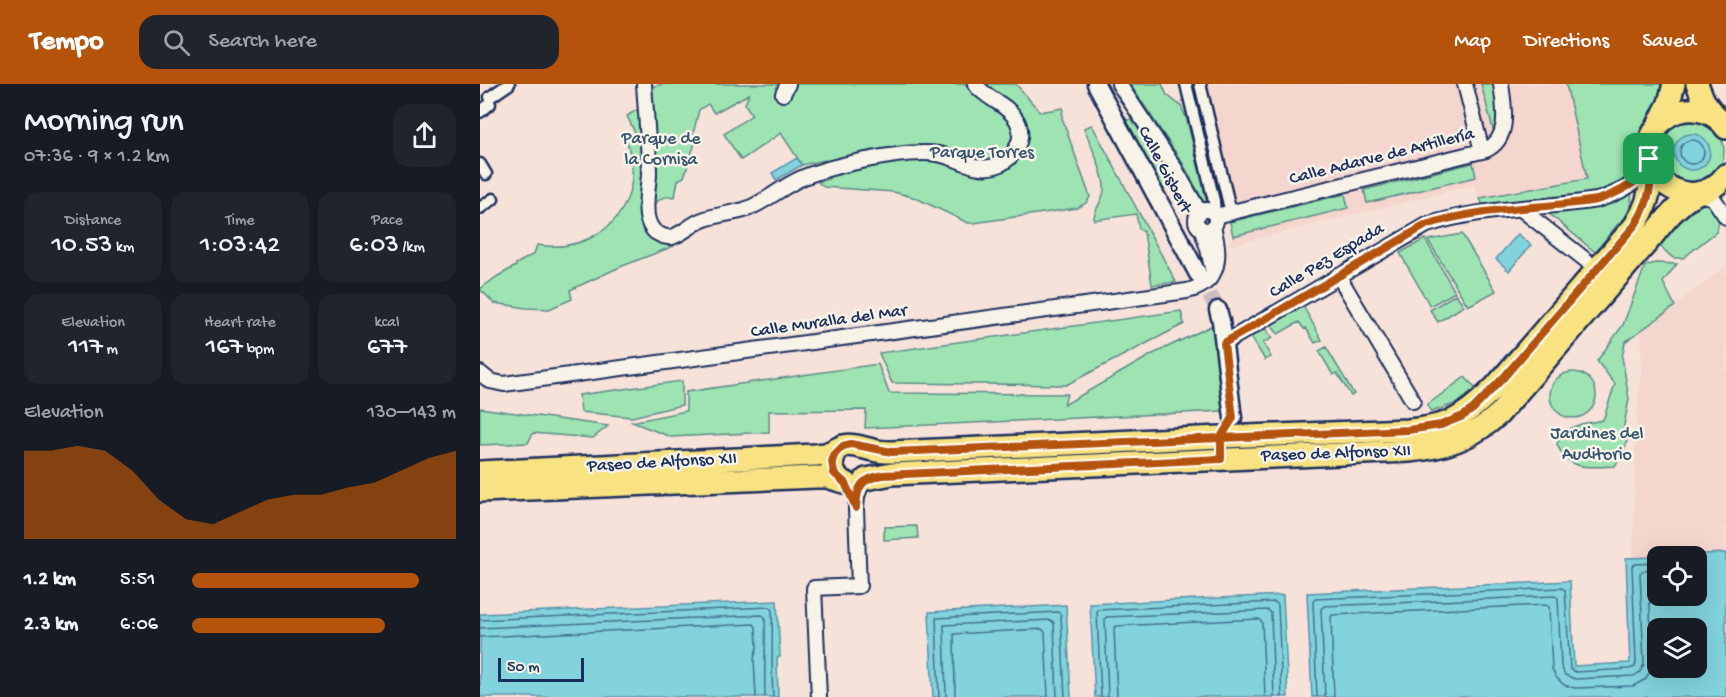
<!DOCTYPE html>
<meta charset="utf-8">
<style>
:root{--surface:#171b24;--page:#20242c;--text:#f1f3f6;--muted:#9ea1a6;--accent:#b45309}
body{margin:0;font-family:"Gochi Hand",sans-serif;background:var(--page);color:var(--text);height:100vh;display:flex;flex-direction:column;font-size:22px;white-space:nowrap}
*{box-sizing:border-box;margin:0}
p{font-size:20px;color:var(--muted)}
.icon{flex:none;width:33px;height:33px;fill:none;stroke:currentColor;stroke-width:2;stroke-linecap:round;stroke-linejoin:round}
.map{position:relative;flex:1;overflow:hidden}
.side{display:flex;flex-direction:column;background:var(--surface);width:480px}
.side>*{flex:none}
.buttons{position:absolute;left:1167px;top:462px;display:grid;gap:12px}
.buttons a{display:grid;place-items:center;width:60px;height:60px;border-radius:12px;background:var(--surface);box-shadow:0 6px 24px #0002;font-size:30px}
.scale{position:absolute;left:18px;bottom:15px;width:86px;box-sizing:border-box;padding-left:6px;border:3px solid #1b2f5e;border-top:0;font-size:16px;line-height:21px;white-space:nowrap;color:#1b2f5e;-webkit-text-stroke:4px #f7f3e8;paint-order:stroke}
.pin{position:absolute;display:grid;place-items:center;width:51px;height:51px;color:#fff;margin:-26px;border-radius:12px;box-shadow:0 3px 9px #0006}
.round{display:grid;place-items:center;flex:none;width:63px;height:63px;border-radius:18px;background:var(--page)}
.head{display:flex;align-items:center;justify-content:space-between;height:102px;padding:0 24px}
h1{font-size:33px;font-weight:600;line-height:45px}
.figures{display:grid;grid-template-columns:repeat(3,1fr);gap:9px;height:102px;padding:6px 24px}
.figures div{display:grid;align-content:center;border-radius:15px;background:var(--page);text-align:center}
.figures b{font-size:26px;font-weight:600}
.figures small{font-size:16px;font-weight:400}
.figures p{font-size:16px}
.chart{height:168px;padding:12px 24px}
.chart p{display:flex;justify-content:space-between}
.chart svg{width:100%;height:108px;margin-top:6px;fill:var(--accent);opacity:.7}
ul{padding:0 24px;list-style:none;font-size:20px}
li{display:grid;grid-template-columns:96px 72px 1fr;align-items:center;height:45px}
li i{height:15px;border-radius:8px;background:var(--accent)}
header{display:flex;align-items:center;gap:36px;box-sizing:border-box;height:84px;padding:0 30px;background:var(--accent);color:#fff}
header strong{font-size:28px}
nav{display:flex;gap:33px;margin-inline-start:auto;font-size:21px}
.search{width:420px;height:54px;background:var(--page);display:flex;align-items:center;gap:15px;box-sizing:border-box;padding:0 21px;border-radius:18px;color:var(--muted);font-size:22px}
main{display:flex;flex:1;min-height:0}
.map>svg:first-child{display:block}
.built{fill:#f5d6ce}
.green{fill:#9de4b2;stroke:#5c8a88;stroke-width:1.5}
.water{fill:#82d3dc;stroke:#5991aa;stroke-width:1.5;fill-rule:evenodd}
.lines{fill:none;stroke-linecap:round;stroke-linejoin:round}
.shore{stroke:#447190;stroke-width:1.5}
.tertiary-tunnel{stroke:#cabec0;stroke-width:16;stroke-dasharray:16 8;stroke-linecap:butt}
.pedestrian-casing{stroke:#1b2f5e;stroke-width:15}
.minor-casing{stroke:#1b2f5e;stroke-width:18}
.tertiary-casing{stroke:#1b2f5e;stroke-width:21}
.primary-casing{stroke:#1b2f5e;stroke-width:26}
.pedestrian{stroke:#f7f3e8;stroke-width:10}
.minor{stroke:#f7f3e8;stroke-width:14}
.tertiary{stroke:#f7f3e8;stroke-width:16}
.primary{stroke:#f8e281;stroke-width:21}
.route-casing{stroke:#fff;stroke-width:12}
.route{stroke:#b45309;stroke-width:8}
.labels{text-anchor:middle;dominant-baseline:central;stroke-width:5;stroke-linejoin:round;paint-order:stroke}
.park-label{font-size:18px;fill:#35536f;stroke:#f7f3e8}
.street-label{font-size:18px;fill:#1b2f5e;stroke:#f7f3e8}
</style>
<header>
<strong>Tempo</strong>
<div class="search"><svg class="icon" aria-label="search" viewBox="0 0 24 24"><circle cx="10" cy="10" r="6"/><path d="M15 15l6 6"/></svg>Search here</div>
<nav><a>Map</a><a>Directions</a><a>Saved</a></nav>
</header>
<main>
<section class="side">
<div class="head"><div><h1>Morning run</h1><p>07:36 · 9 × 1.2 km</p></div><a class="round"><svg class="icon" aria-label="share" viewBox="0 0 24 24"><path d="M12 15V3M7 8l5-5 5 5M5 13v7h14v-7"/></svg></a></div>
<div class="figures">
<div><p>Distance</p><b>10.53<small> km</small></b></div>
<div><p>Time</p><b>1:03:42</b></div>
<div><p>Pace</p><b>6:03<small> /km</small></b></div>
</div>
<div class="figures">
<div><p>Elevation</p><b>117<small> m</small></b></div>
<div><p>Heart rate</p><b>167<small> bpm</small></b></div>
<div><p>kcal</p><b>677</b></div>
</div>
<div class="chart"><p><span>Elevation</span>130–143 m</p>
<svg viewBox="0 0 160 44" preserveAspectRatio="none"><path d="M0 44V8L10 8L20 6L30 8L40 16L50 28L60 36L70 38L80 33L90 28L100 26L110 26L120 23L130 21L140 16L150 11L160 8V44z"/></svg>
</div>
<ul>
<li><b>1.2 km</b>5:51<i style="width:86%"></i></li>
<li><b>2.3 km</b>6:06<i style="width:73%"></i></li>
</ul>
</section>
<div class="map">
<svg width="1246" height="613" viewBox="0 0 1246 613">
<rect width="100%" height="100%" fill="#f6e2d9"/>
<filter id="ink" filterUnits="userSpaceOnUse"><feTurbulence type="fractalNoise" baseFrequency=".0167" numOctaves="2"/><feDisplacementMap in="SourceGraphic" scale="12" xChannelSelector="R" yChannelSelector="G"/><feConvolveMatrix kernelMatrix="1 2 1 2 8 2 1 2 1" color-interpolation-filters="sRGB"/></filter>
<g filter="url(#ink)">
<!-- built -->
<path class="built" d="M706,0H1086L1108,95L1000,114L994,101L748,162L753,152L748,130L736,132Z
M1246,182V469L1153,474L1156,335L1162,287L1161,248Z"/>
<!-- green -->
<path class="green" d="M184,0H536L560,28L583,24L582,34L610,113L606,119L597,124L494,139H488L436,114L414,108L344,103L338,98L349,95L345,76L322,81L301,49L261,76L244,50L272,31L265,20L269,10L234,29L228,20L219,26L212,54L216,56L204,93L198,96L195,113C183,111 176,116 171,127L177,144L192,148L194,162L140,183L90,206L92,215L69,225L46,224L14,219L0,205L18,192L36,182V180L54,170L57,161C102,168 146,144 152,95C153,81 150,67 146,54L155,49L147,32L158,25L171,24L169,3Z
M650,0H682L687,11L701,22L707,36L727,119L724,118L702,78Z
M1001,0H1014L1017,34L1014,49Z
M1086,0H1185L1179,21L1167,35L1160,47L1152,90C1142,100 1128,105 1114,109L1003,122L1000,114L1107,95Z
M651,34L691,95L682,108L645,38Z
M1180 67a32 32 0 1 1 64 0a32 32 0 1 1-64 0Z
M612,41L696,198L672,201L664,148L659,145L656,130L614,136C613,126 623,118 624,106C625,90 610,60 604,44Z
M993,79L996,93L887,119L884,106Z
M1150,101C1154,114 1150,133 1137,141L1115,168L1061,123L1101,118Z
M865,110L868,124L753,152L750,138Z
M1223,110L1240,135L1236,148L1203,174H1193L1171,154Z
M982,150L1016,207L988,222L948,156Z
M945,155L975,208L950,222L920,169Z
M1175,179L1197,180L1183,198L1195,222L1145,258L1142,273L1149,315L1144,341L1147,359L1135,382C1110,383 1088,388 1077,360L1083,347L1101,340L1123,336L1135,300L1117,277L1143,241L1165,182Z
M976,210L984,222L958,238L950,226Z
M823,222L842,256L835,259L826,244L824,245L819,238L798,250L791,241Z
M701,227L704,240L586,301L412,299L399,269Z
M733,241L743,327L385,344L386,326L289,327V348L191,353L152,338L206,327V308L398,280L409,309L587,310L584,321L673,270Z
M785,244L792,254L783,259L791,273L785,276L771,253Z
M846,263L874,310L871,312L857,289L853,291L839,267Z
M1070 311a23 23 0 1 1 46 0a23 23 0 1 1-46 0Z
M985,293L996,305L977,319L951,328L947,321Z
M202,297V321L152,333L101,328L99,311Z
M0,324L128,342L113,354L53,349L48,359L0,361Z
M437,442L438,454L404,456V443Z"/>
<!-- water -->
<path class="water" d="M1194 68a18 18 0 1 1 36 0a18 18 0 1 1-36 0Z
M317,74L322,81L296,96L292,89Z
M1038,150L1051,161L1029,187L1016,175Z
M1246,469V613H832L827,509L1090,497L1094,582L1150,579L1146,474L1177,473L1178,512H1216V472H1182ZM1178,544H1216V584H1178Z
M803,511L808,613H615L610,520Z
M297,517L300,573L297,574L298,613H0V530Z
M586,521L591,613H453L449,528Z"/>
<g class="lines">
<!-- shore -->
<path class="shore" d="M1200 68a12 12 0 1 1 24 0a12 12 0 1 1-24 0Z
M0,536L289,523L292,526C293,556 291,583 293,613
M0,544L282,531L285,533C286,560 284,586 285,613
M0,553L274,540L276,543L277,563L274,575L276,613
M459,613L456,534L578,528L581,531L585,613
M466,613L464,541L571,536L574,539L577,613
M475,613L474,550L562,545L565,548L568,613
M621,613L617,529L618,526L795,518L798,521L802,613
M628,613L625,536L626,533L788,526L791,529L794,613
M637,613L634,544L636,542L779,535L782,538L785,613
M837,613L833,518L835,515L1082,504L1085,506L1090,585L1096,588L1149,585L1155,583L1156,578L1152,482L1155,480L1178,479
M845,613L841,525L844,522L1075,512L1078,514L1081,582L1085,591L1095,595L1154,592L1160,588L1164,580L1160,489L1163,487L1178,486
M854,613L851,534L852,531L1066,521L1069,523L1072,585L1076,593L1084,601L1095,604L1153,602L1166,595L1172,583L1169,498L1171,496L1178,495"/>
<!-- tertiary-tunnel -->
<path class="tertiary-tunnel" d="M718,190L738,226"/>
<defs>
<path id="pedestrian" d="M706,0L734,117L735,131
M720,0L751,129
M10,13L29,0
M0,28L10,20
M0,80L6,90
M0,124L13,115"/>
<path id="minor" d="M164,0C166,30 169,61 169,91C168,104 165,119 167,132C168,138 171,144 175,148C180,151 186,154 192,153C202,150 211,141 220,137C233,131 250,130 264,126C280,121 297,107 312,99C338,83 427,65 458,70C477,73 495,88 515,82C533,77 548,53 536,35C527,20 506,15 495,0
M639,0L694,83L720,129
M985,0L1002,67
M303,10L308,0
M1217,109L1233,114L1246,133
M1041,125L1107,177
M716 136a10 10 0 1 1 20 0a10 10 0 1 1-20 0Z
M736,132L1006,66C1031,54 1024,23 1021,0
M721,144L728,165L732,184
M858,191L933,317
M744,259L947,141C1001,123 1061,125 1117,116C1136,110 1164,99 1169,77
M0,289L10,297L24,300L707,207C741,199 741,171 733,143
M339,613L334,504L379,502L376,425L377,412L383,397"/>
<path id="tertiary" d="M616,0L718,190
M738,226L741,237L753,334"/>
<path id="primary" d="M1217,0L1224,17L1237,34
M1179,39L1189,19L1194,0
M1246,44C1237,31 1222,24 1206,26C1195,27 1184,33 1178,42C1143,85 1210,138 1246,91
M0,388L335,371L346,370L363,362
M386,395L412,390L929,367C964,364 993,354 1019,330L1171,154C1185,136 1197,121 1217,109
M362,397C355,392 351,385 353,376C358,353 378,363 393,366C399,368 406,368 412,368L741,353L928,346C971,342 985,333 1015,303L1155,141C1167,123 1173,101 1170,79
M0,407L336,393H347L367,399"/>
</defs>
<!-- pedestrian casing -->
<use href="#pedestrian" class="pedestrian-casing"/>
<!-- minor casing -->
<use href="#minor" class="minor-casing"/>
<!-- tertiary casing -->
<use href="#tertiary" class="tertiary-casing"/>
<!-- primary casing -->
<use href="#primary" class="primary-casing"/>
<!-- pedestrian -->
<use href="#pedestrian" class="pedestrian"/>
<!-- minor -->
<use href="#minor" class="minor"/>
<!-- tertiary -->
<use href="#tertiary" class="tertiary"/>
<!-- primary -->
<use href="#primary" class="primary"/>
</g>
</g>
<g class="lines" filter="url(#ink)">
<defs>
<path id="route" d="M1169,75C1174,98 1168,121 1155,141L1024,293L993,325L983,332L961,341L928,346L412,368L371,360L363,362L355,370L352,377L354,389L365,399L376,424C377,402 381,395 403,391L741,375V353L753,334L744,259L946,141C1001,123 1061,125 1117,116C1138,109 1164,98 1169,75"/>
</defs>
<!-- route casing -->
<use href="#route" class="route-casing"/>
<!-- route -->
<use href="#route" class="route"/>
</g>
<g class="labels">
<!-- park labels -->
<g class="park-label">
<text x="181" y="55">Parque de<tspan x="181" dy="21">la Cornisa</tspan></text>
<text x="502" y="69">Parque Torres</text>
<text x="1117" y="350">Jardines del<tspan x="1117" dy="21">Auditorio</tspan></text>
</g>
<!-- street labels -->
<g class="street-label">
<text transform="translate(902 73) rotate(-14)">Calle Adarve de Artillería</text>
<text transform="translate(684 86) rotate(62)">Calle Gisbert</text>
<text transform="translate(847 177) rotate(-31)">Calle Pez Espada</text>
<text transform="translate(349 238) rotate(-8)">Calle Muralla del Mar</text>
<text transform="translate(856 370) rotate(-2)">Paseo de Alfonso XII</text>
<text transform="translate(182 379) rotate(-3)">Paseo de Alfonso XII</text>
</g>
</g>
</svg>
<div class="buttons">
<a><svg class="icon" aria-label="locate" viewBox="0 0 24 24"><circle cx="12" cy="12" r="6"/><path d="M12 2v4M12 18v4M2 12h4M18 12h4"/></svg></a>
<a><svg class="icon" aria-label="layers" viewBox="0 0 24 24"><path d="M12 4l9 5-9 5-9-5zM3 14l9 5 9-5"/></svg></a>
</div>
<div class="scale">50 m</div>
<div class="pin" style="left:1169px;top:75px;background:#1e9e55"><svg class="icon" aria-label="arrive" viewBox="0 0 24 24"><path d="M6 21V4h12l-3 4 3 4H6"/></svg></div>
</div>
</main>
